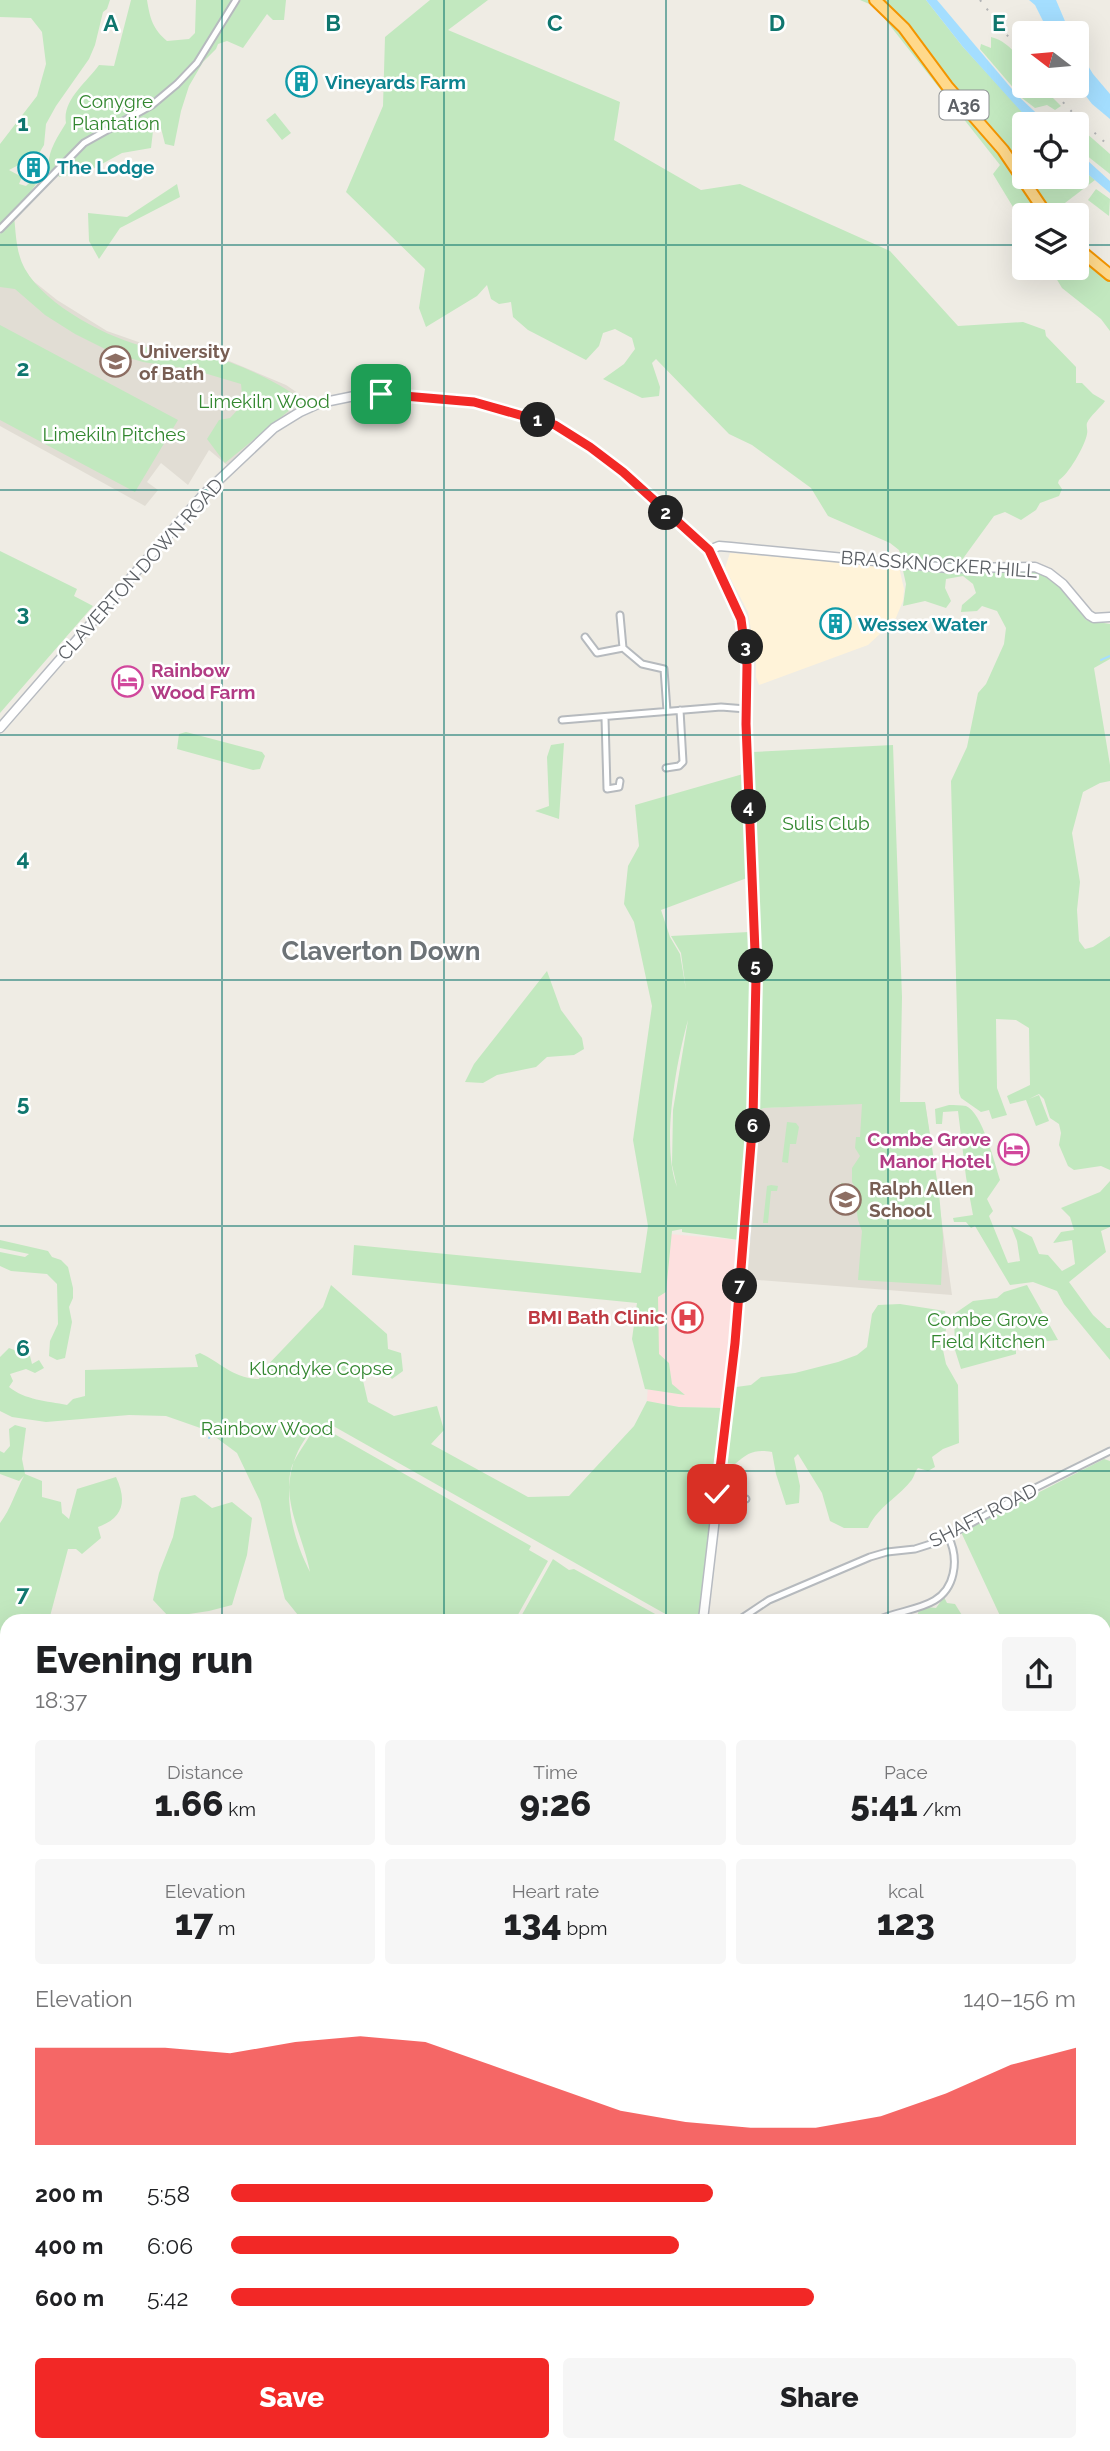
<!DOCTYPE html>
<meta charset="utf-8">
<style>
:root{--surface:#fff;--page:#f6f6f6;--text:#202124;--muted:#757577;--accent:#f22826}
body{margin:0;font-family:Raleway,sans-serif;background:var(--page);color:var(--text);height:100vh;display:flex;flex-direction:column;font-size:26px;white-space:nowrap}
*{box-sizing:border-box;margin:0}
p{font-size:23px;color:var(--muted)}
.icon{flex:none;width:38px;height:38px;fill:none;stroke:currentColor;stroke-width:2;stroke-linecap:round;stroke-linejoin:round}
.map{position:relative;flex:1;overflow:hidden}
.drawer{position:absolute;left:0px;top:1614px;width:1111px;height:838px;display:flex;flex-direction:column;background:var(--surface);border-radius:21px 21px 0 0;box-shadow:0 7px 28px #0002}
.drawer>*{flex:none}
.needle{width:46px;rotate:286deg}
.buttons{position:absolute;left:1012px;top:21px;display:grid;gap:14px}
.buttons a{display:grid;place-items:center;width:77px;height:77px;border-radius:7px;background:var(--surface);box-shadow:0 7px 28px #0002;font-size:35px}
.pin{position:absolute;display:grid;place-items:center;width:60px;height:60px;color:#fff;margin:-30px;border-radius:14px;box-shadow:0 4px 10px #0006}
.km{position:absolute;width:35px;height:35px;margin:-18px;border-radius:50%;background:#222;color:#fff;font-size:19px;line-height:35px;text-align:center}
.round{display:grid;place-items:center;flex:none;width:74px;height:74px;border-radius:7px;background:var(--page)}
.headline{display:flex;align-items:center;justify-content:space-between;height:119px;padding:0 35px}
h1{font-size:38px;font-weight:800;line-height:52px}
.stats{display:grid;grid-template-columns:repeat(3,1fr);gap:10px;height:119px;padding:7px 35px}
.stats div{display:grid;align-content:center;border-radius:7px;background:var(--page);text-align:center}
.stats b{font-size:35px;font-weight:800}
.stats small{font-size:19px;font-weight:400}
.stats p{font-size:19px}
.chart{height:196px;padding:14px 35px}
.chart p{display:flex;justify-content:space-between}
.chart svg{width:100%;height:126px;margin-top:7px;fill:var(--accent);opacity:.7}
.primary-button{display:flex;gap:14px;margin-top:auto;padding:14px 35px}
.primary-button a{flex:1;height:80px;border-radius:7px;background:var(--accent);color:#fff;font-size:28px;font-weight:800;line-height:80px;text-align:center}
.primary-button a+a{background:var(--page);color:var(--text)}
ul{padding:0 35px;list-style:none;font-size:23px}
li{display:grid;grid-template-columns:112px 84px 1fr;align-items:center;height:52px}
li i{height:18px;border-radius:9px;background:var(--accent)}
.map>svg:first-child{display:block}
.commercial{fill:#fff3d9}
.education{fill:#e1ddd4}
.medical{fill:#fde0df}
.green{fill:#c2e8bf;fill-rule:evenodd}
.water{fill:#a4deff}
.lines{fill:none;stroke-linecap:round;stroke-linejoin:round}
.stream{stroke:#a4deff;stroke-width:2}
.street-casing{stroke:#b6babe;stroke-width:9}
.secondary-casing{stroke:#b7bbc1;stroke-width:11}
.primary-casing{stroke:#f9be53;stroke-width:12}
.highway-casing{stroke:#f39500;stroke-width:14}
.street{stroke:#fff;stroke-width:5}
.secondary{stroke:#fff;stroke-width:8}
.primary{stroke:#ffeba9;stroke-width:9}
.highway{stroke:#ffd98b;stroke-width:10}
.rail{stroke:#b3b4b5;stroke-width:2;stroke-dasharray:2 9;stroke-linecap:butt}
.route-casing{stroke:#fff;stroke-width:14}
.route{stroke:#f22826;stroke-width:9}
.grid{fill:none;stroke:#0f766e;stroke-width:2;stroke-opacity:0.55}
.labels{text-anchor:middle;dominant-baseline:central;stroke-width:5;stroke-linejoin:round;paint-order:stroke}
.shield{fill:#fff;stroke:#8d9093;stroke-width:2}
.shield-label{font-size:18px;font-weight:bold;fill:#5c6065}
.culture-label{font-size:19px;font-weight:bold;fill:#0d838f;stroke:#fff;text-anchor:start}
.park-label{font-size:19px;fill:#338730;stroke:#fff}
.education-label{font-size:19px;font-weight:bold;fill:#785e54;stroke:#fff;text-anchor:start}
.street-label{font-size:19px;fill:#5c6065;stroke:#fff}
.hotel-label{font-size:19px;font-weight:bold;fill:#b23c85;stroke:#fff;text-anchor:start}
.health-label{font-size:19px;font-weight:bold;fill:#be3a42;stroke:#fff;text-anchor:end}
.district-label{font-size:26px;font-weight:bold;fill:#6d7377;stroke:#fff}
.grid-label{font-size:23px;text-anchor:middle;font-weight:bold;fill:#0f766e;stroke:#fff;stroke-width:5;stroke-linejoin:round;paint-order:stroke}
</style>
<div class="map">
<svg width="1110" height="2451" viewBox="0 0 1110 2451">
<rect width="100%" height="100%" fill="#efece4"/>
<!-- commercial -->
<path class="commercial" d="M730,553L899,567L904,589L903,601L895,620L868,645L759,685L756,677V659L748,612L725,568Z"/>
<!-- education -->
<path class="education" d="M0,234L32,280L57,300L107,331L147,345L222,358L286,385L311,402L292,411L270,427L227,465L209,450L188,485L161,463L147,482L158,490L145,506L0,426Z
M925,1102L952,1295L746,1279L756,1150L759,1125L762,1121L759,1110L764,1108L862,1103Z
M1104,1673L1106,1678L1110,1677V1870L1104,1871Z"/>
<!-- medical -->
<path class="medical" d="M658,1233L739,1240L734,1312L724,1408L679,1407L647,1401Z"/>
<!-- green -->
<path class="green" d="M0,0H110L107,9L103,12L95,45L89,59L56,106L46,124L44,145L38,155L9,170L22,177L19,184L26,186L30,182L36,184L25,200L0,226V144L37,96L46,64L42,32L31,18L0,17Z
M131,0H147C150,19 153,29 167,41L189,39L195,33L196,0H286L284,20H273L267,14L243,48L227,41L218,44L216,49L203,62L189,86L181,111L174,146L165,144L161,128L153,131L151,148L122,153L89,171L60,177L49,171C46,153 57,138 66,123C62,100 87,82 99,65L114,66Z
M430,0H488L448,30L620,102L614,140L701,190L740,184L890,251L958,326L1023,322L1045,330L1046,336L1076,367V383H1082L1093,394L1105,401C1101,407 1090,416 1087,423C1086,426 1088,430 1087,434C1085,446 1068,475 1059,480L1058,483L1062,489L1059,496L1040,503L1036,510L1021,520L1005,512L994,516L959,564L902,560L899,550L890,543L828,516L811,488L752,445L729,434L656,359L652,363L660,387L659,396L642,398L603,379L624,364L635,349L632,338L615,329L603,333L599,346L586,360L528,330L513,317L511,302L499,304L491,299L487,285L477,296L426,327L419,308L425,269L346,192L383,106L385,37Z
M860,0H926L963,47L1034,124H1024V177H1076V164L1095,180L1061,206L1066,215H1024V225L993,174L1000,165L884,18L874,6Z
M991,37C1005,40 1015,52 1024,64V86H1041L1061,106L1055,110L1047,105L1035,108L1022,98L980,49L981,44L991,48Z
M275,113L291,133L282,140L266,120Z
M1076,129L1085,132L1110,154V174L1076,147Z
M177,184L180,197L120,228L99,259L89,241L88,213L127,217Z
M1096,189L1110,199L1109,216L1088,200Z
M14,216C16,234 16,253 25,269C46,306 109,339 150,348C173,352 209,354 229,362C256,372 282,385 305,402L291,409L225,463L207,439L219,420L230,418L243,404L241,384L194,370L143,362L115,354L75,334L45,315L15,289L0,287V234Z
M1076,255L1110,282V331L1101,319L1062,288L1050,268H1076Z
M0,325L178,420L135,492L0,420Z
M0,551L77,589L74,596L93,606L0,713Z
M902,566L956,572L1033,570L1049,576L1066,592L1086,620L1110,624V659L1094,668L1110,765V781L1100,783L1083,792L1072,833L1080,882L1077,910L1079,941L1085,949L1093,947L1110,936V1170L1101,1166L1074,1170L1068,1166L1059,1145L1061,1133L1059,1124L1050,1118L1044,1099L1039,1094L1029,1099L1039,1095L1049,1121L1036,1126L1026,1100L1010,1104L1007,1096L1030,1085L1029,1028L1016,1020L996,1019L997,1088L1007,1115L992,1119L989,1110L981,1112L961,1098L959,1093L951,781L967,747L978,693L986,684L1004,644L1006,628L997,611L982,606L977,611L961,612L962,605L976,593L973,584L963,576L946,579L945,588L951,601L946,608L925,601L903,606L906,584Z
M186,732L262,752L265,756L260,769L253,770L177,749L179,734Z
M564,743L559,819L535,811L549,806L547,757L551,745Z
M893,745L902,997L900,1102H925L939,1193L943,1237L941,1285L858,1280L862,1231L858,1220L855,1199L856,1189L852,1182V1168L860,1156L855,1148L856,1137H860L862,1104L764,1108L759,1110L762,984L752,752Z
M743,774L747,878L661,910L670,937L680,954L686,990L681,953L671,936L749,932C755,1033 748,1134 741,1235L739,1240L682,1232V1229L672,1231L666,1292L658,1297L659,1354L669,1363L672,1384L685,1395L645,1389L632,1339L637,1303L352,1275L354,1245L641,1273L648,1226L633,1140L652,1006L634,922L624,904L628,866L639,846L635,805ZM688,1020L673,1110L672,1165L677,1187C661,1145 676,1063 688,1020Z
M547,971L561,1010L582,1038L584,1049L574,1055L547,1057L536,1067L497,1075L483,1083L465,1082L474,1064Z
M949,1105C954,1105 961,1105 966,1106C982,1112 995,1164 1000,1180L987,1199L993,1211L989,1216L1008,1263L1020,1261L1017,1241L1011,1226L1032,1237L1039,1254L1048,1255L1062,1271L1075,1264L1072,1240L1053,1243L1061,1232L1074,1230L1070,1217L1061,1208L1100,1192L1110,1181V1227L1101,1231L1106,1252L1069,1282L1093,1315L1107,1328H1110V1360L1064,1304L1057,1291L1033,1282L1010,1285L975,1226L971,1228L966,1222H954L953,1218L973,1215L966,1177L958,1111L943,1112L942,1124H936L935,1109Z
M787,1122L796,1123L799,1127L796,1144H790L788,1163L782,1162Z
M841,1183L852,1185L854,1191L852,1201H839Z
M771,1185L778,1186L777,1191H771L768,1223H763L767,1186Z
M0,1240L48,1251L52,1257L61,1260L68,1267L73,1288V1298L69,1307L72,1322L65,1358L57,1360L49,1356L50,1341L58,1324L57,1284L47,1274L11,1271L0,1266V1252L25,1257L29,1254L0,1248Z
M331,1285L387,1334L388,1349L401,1353L403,1371L392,1379L376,1362L360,1368L368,1402L394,1416L437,1406L444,1430L431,1444L528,1497L569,1496L634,1426L647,1401L679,1407L724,1408L700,1614L697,1620H676L328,1423L322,1427L531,1546L529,1550L548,1561L515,1620H302L285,1599L260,1501L237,1453L206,1430L166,1416L129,1415L46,1422L12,1417L0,1411V1357L9,1348L30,1356L32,1364L39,1360L44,1368L35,1373L26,1369L10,1374L13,1381L9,1387C25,1400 47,1401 67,1405L73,1399L85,1396V1370L198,1367L195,1355L200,1353C220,1362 234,1379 259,1379L262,1371L323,1307ZM314,1428C308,1441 297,1453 292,1466C281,1500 304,1539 310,1572C287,1527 276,1468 314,1428Z
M1027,1285L1058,1340L1019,1344L1016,1346V1354L961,1369L955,1350L954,1314L973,1301L997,1298L1004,1292Z
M900,1304L945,1311L947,1322L943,1350L946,1364L958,1385L959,1443L943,1449L932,1457L935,1467L928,1471L918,1468C914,1473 914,1478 910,1482C896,1499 878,1507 868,1528H844L830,1521L822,1493L798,1454L794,1458L800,1486L799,1503L786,1505L776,1474L772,1452C756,1449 748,1452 735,1464L724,1463L736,1387L751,1385L761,1377L795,1373L838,1362L857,1355L867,1347L872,1314L878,1305Z
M15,1425L26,1428L22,1459L25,1474L42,1481V1497L61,1502L62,1513L69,1519L77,1489L116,1477C127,1500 124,1518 98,1527L101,1538L82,1554L76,1549H68L49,1620H7V1651H0V1523C11,1509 15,1492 24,1476L19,1481L0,1474V1451L4,1453L10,1446L9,1429Z
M1104,1459L1110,1461V1676L1106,1678L1104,1620H1002L961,1532Z
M195,1495L212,1508L232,1502L252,1518L247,1555L232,1605L209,1611L169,1617L153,1600L159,1573L173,1537L181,1498Z
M553,1559L569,1570L574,1569L666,1620H519Z
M944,1597L947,1603L955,1604L965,1620H916L919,1610L927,1607L936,1608Z
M1110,1724V1805L1104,1775V1730Z
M7,1797V1907H0V1798Z
M1110,1875V1923L1104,1927V1877Z
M1104,1971L1110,1982V2130L1104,2127Z
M1104,2167L1110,2173V2215L1104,2213Z
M1105,2260L1110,2266V2303L1104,2305Z
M1110,2305V2430L1104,2439V2318Z
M7,2332V2445H139L142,2451H115L112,2448L108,2451H0V2421H3L0,2418V2336Z
M281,2445H326L328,2451H283Z
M503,2445H534V2451H503Z
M1054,2445H1100L1096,2451H1010L1009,2447L1041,2450Z"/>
<!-- water -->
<path class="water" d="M926,0H937L1017,95L1048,124H1034L1028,119L963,47Z
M1029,0H1056L1070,33H1049L1035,5Z
M1076,46L1093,74L1110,94V119L1092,104L1076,83Z
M1076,150L1110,181V193L1076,164Z
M0,1822L7,1824V1875L0,1877Z"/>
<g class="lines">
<!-- stream -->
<path class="stream" d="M1101,660L1110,656
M209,1438L217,1425"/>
<defs>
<path id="street" d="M0,229L84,143L152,105L177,84L197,63L236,0
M620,615L623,648L642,664L664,669L667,711
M585,637L597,653L623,648
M605,718L607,789L619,787L620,781
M562,720L721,707L746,709
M666,768L679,766L683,762L680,710
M717,1494L746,1499
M739,1620L769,1600L870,1557L887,1552L915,1549L937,1542L1033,1489L1110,1451
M878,1620C905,1607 945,1611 953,1574C956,1561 954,1548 948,1536
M0,1796L7,1794
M1104,1932L1110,1928
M0,2062L7,2061
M0,2271L7,2281
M146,2445L147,2451
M370,2445L372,2451
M402,2445L404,2451
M468,2445L469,2451
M1017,2445L1019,2447
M435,2448L448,2445
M424,2450L427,2451
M618,2450L621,2451
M341,2451L362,2445
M747,2451L768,2445"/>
<path id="secondary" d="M709,550L719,546L731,547L948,568L1035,567L1049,573L1063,584L1089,615L1094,618L1110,617
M0,728L203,495L274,428L300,412L320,403L364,394L474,402L555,425L590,447L623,472L709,550L736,606L744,637L747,665L746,724L756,988L753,1119L745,1237L731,1381L703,1620"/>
<path id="primary" d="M0,1910L7,1911
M726,2445L727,2451"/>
<path id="highway" d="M875,0L904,28L947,86L1003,150L1047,215
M1076,247L1110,275"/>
</defs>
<!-- street casing -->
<use href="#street" class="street-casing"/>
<!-- secondary casing -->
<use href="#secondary" class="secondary-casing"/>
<!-- primary casing -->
<use href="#primary" class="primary-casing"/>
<!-- highway casing -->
<use href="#highway" class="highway-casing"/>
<!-- street -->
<use href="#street" class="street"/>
<!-- secondary -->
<use href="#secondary" class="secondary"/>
<!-- primary -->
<use href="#primary" class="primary"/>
<!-- highway -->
<use href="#highway" class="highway"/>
<!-- rail -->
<path class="rail" d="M980,0L1024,57
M1048,86L1073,113L1110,147"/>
</g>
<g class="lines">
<defs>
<path id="route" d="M381,394L474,402L555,425L590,447L623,472L709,550L741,619L747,665L746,724L756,977L753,1119L735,1343L717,1494"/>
</defs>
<!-- route casing -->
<use href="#route" class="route-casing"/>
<!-- route -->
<use href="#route" class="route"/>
</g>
<!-- grid -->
<path class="grid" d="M222,0V1620M444,0V1620M666,0V1620M888,0V1620M0,245H1024M1076,245H1110M0,490H1110M0,735H1110M0,980H1110M0,1226H1110M0,1471H1110M0,1716H7M1104,1716H1110M0,1961H7M1104,1961H1110M0,2206H7M1104,2206H1110M222,2445V2451M444,2445V2451M666,2445V2451M888,2445V2451"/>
<!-- icons -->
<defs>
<symbol id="building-ring" viewBox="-11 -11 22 22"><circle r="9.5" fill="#fff" stroke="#0f9aa8" stroke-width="1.5"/><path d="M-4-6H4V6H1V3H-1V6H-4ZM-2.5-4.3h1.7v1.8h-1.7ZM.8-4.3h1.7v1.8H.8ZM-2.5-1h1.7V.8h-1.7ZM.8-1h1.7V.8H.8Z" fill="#0f9aa8"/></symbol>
<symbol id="university-ring" viewBox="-11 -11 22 22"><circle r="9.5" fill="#fff" stroke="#8d6e63" stroke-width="1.5"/><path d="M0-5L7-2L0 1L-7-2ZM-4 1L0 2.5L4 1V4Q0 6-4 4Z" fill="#8d6e63"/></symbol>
<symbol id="hotel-ring" viewBox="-11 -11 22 22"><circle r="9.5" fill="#fff" stroke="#d1479c" stroke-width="1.5"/><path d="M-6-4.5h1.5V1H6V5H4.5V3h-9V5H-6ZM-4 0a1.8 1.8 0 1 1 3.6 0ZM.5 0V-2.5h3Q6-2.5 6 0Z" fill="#d1479c"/></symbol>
<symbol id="school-ring" viewBox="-11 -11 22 22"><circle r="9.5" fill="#fff" stroke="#8d6e63" stroke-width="1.5"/><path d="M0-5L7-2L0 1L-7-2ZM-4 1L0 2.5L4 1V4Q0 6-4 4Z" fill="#8d6e63"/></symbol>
<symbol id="hospital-ring" viewBox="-11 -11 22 22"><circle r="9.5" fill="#fff" stroke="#e0444e" stroke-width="1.5"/><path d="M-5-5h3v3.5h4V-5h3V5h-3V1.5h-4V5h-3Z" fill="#e0444e"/></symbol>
</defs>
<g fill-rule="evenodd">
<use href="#building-ring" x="284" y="64" width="35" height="35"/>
<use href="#building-ring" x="16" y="150" width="35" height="35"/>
<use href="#university-ring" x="98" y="344" width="35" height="35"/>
<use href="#building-ring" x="818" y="606" width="35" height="35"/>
<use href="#hotel-ring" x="110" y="664" width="35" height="35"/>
<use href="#hotel-ring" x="996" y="1132" width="35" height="35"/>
<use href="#school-ring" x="828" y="1182" width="35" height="35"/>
<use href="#hospital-ring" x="670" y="1300" width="35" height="35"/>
</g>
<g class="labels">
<!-- shield labels -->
<rect class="shield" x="939.5" y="90.5" width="49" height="29" rx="5"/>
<g class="shield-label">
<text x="964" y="105">A36</text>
</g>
<!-- culture labels -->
<g class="culture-label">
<text x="325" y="82">Vineyards Farm</text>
<text x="57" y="167">The Lodge</text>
<text x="858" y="624">Wessex Water</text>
</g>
<!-- park labels -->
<g class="park-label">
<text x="116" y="101">Conygre<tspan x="116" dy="22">Plantation</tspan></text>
<text x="264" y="401">Limekiln Wood</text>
<text x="114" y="434">Limekiln Pitches</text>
<text x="826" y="823">Sulis Club</text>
<text x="988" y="1319">Combe Grove<tspan x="988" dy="22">Field Kitchen</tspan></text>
<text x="321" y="1368">Klondyke Copse</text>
<text x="267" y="1428">Rainbow Wood</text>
</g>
<!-- education labels -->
<g class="education-label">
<text x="139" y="351">University<tspan x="139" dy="22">of Bath</tspan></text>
<text x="869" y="1188">Ralph Allen<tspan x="869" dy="22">School</tspan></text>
</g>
<!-- street labels -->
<g class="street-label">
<text transform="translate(939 564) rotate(4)">BRASSKNOCKER HILL</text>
<text transform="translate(140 569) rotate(-48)">CLAVERTON DOWN ROAD</text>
<text transform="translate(983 1515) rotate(-27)">SHAFT ROAD</text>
</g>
<!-- hotel labels -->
<g class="hotel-label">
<text x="151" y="670">Rainbow<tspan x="151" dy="22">Wood Farm</tspan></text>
<text x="991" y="1139" text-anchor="end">Combe Grove<tspan x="991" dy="22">Manor Hotel</tspan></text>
</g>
<!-- health labels -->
<g class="health-label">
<text x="665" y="1317">BMI Bath Clinic</text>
</g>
<!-- district labels -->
<g class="district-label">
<text x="381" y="951">Claverton Down</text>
</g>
</g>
<g class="grid-label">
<text x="111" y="31">A</text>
<text x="333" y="31">B</text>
<text x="555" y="31">C</text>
<text x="777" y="31">D</text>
<text x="999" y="31">E</text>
<text x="23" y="131">1</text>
<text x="23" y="376">2</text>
<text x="23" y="621">3</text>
<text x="23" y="866">4</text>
<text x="23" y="1111">5</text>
<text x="23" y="1356">6</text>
<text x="23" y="1601">7</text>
</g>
</svg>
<div class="buttons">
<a><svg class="needle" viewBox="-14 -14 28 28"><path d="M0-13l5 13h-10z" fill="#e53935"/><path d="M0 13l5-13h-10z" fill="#757577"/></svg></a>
<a><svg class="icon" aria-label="locate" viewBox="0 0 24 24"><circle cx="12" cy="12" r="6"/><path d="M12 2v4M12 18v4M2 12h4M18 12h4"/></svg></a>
<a><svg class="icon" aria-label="layers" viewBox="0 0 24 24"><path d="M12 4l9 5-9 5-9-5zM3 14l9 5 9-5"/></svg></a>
</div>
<div class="pin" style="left:381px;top:394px;background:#1e9e55"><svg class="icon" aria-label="arrive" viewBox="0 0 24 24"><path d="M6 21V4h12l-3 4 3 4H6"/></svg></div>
<div class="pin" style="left:717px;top:1494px;background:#d93025"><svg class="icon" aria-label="check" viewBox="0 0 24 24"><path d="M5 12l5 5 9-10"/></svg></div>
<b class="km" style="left:538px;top:420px">1</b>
<b class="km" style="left:666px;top:513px">2</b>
<b class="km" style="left:746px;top:647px">3</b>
<b class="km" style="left:749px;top:807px">4</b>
<b class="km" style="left:756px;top:966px">5</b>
<b class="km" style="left:753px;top:1126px">6</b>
<b class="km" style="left:740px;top:1286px">7</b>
<section class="drawer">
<div class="headline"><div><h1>Evening run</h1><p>18:37</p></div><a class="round"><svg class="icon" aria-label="share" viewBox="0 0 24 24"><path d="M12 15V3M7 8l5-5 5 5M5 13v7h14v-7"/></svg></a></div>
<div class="stats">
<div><p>Distance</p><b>1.66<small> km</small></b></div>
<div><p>Time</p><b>9:26</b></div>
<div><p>Pace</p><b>5:41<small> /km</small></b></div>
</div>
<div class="stats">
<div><p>Elevation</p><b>17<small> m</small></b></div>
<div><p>Heart rate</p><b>134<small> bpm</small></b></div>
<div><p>kcal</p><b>123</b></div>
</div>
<div class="chart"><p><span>Elevation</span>140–156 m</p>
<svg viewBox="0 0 160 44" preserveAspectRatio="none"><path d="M0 44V10L10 10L20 10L30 12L40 8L50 6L60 8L70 16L80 24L90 32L100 36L110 38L120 38L130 34L140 26L150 16L160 10V44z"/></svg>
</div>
<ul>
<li><b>200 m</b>5:58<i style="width:57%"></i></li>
<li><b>400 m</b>6:06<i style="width:53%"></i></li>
<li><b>600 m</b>5:42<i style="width:69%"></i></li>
</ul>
<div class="primary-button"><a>Save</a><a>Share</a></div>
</section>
</div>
